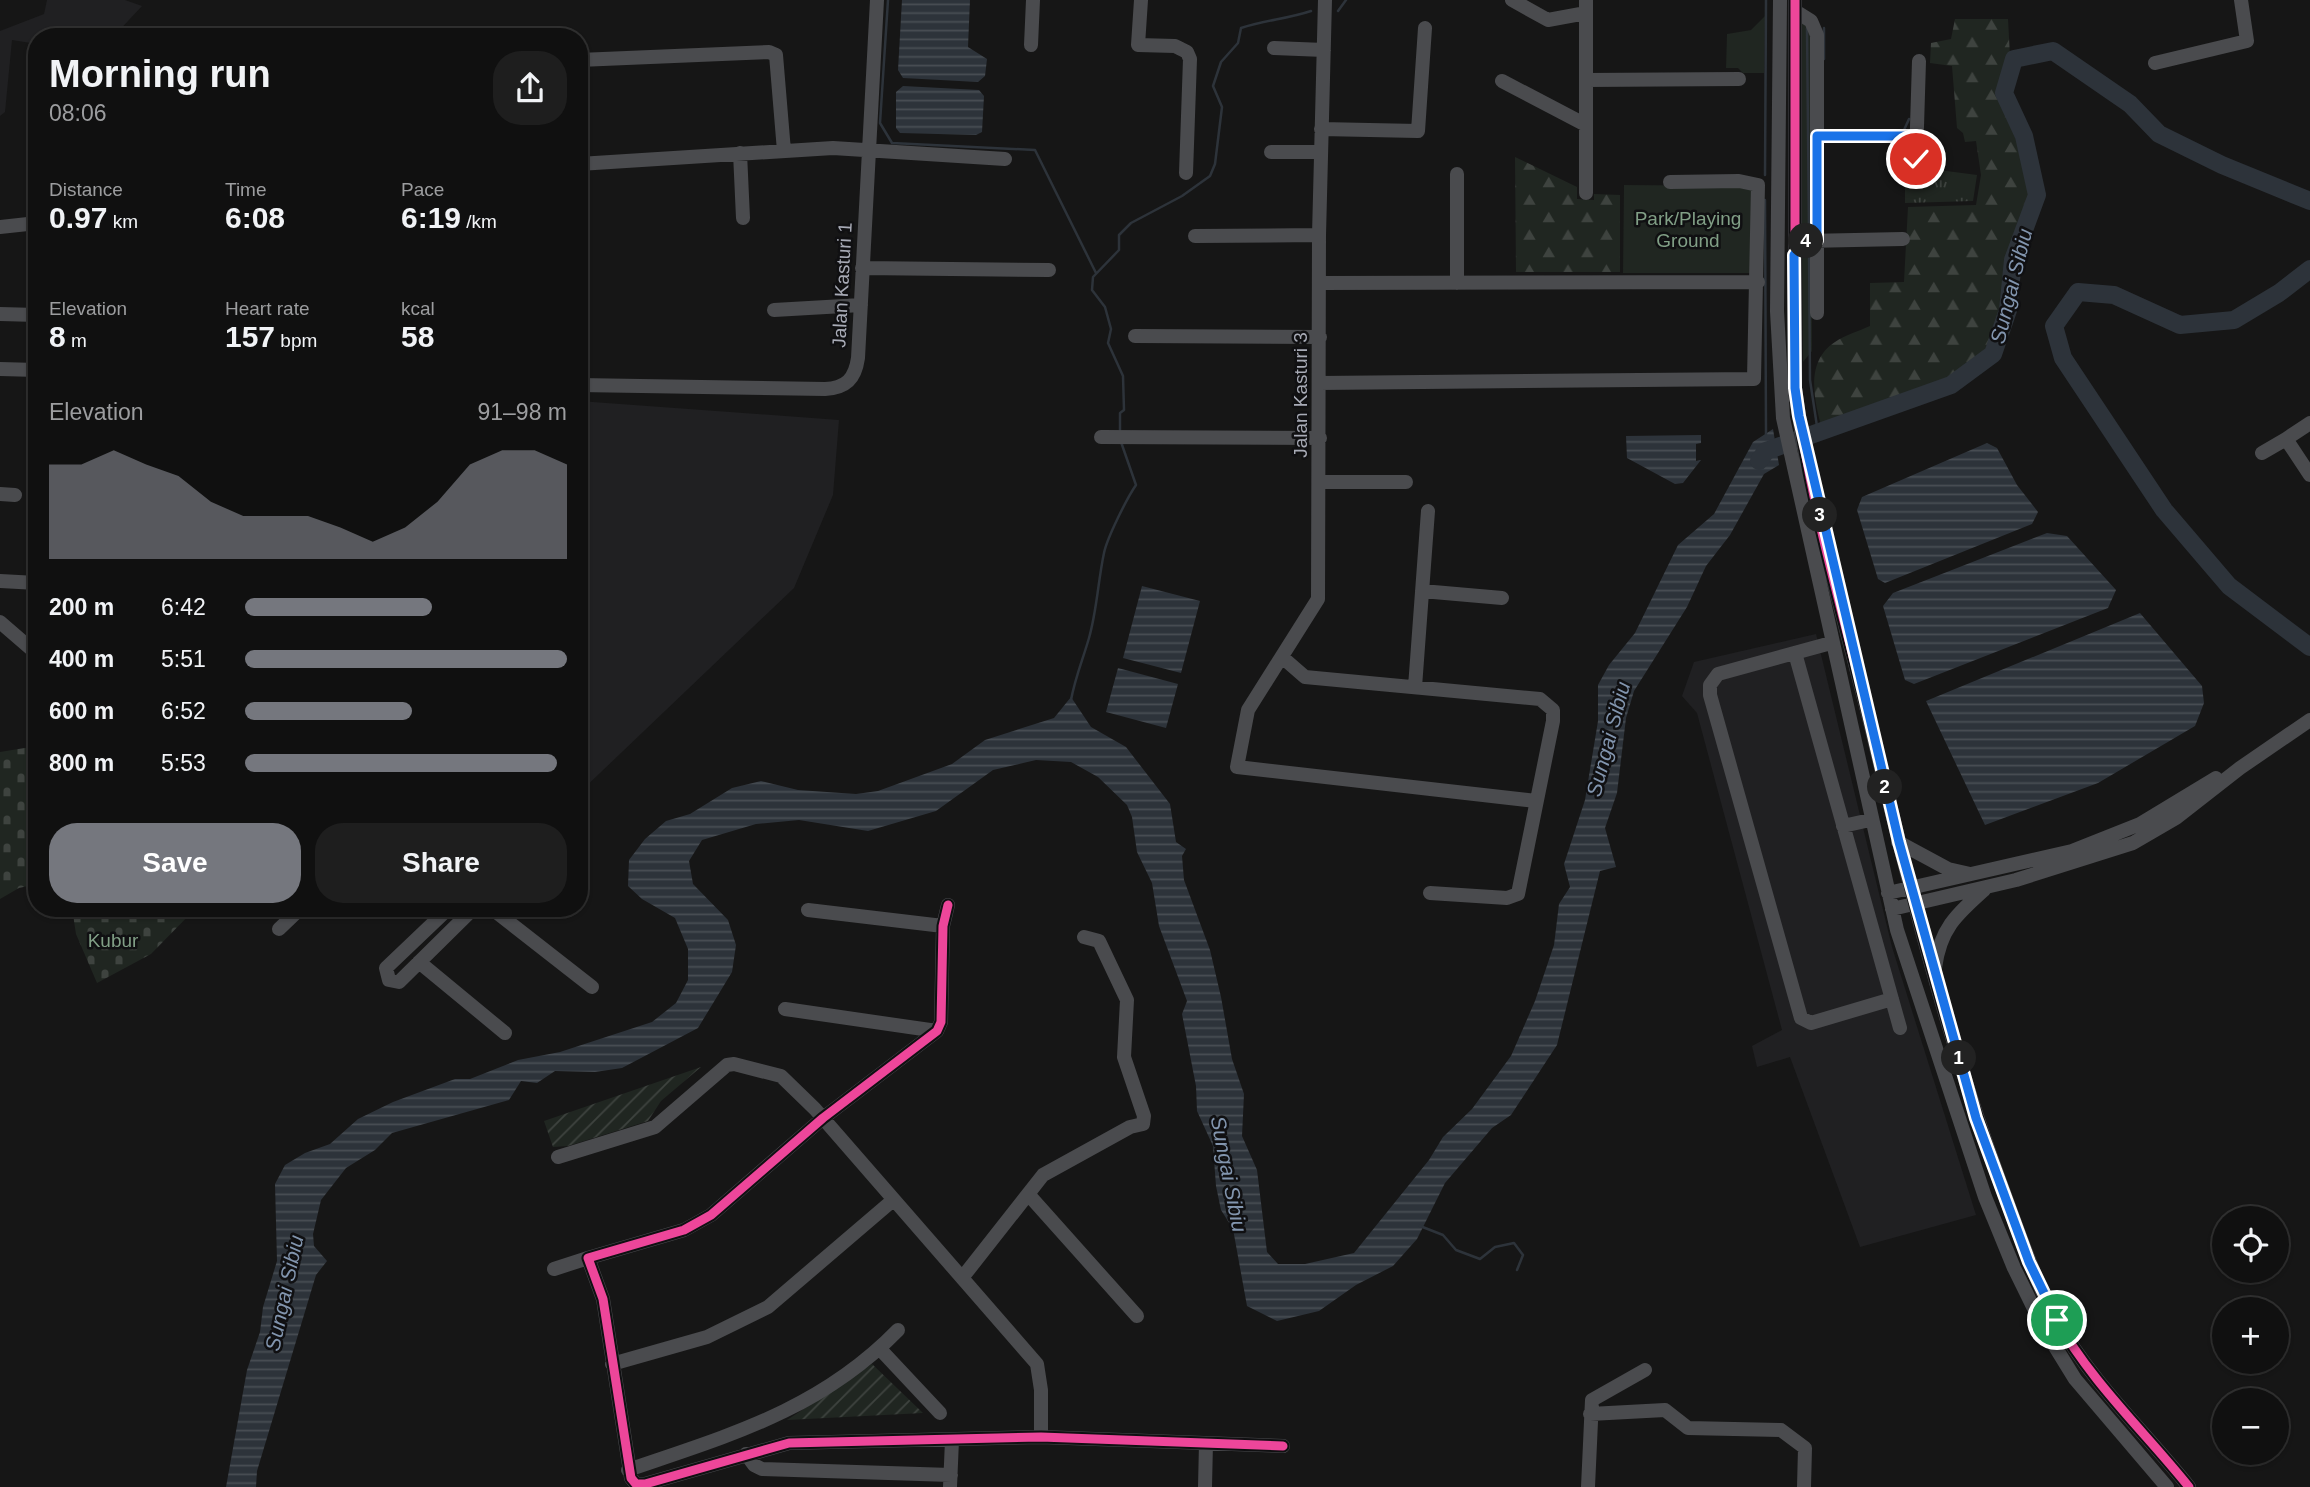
<!DOCTYPE html>
<meta charset="utf-8">
<style>
:root{--surface:#101010;--page:#1e1e1e;--text:#f1f3f6;--muted:#9c9d9f;--line:#303030;--accent:#75777e}
body{margin:0;font-family:Helvetica,sans-serif;background:var(--page);color:var(--text);height:100vh;display:flex;flex-direction:column;font-size:26px;white-space:nowrap}
*{box-sizing:border-box;margin:0}
p{font-size:23px;color:var(--muted)}
.icon{flex:none;width:38px;height:38px;fill:none;stroke:currentColor;stroke-width:2;stroke-linecap:round;stroke-linejoin:round}
.map{position:relative;flex:1;overflow:hidden}
.drawer{position:absolute;left:28px;top:28px;width:560px;height:889px;display:flex;flex-direction:column;background:var(--surface);border-radius:28px;box-shadow:0 2px 5px #0004,0 0 0 2px var(--line)}
.drawer>*{flex:none}
.fabs{position:absolute;left:2212px;top:1206px;display:grid;gap:14px}
.fabs a{display:grid;place-items:center;width:77px;height:77px;border-radius:50%;background:var(--surface);box-shadow:0 2px 5px #0004,0 0 0 2px var(--line);font-size:35px}
.pin{position:absolute;display:grid;place-items:center;width:60px;height:60px;color:#fff;margin:-30px;border:4px solid #fff;border-radius:50%;box-shadow:0 2px 7px #0007}
.km{position:absolute;width:35px;height:35px;margin:-18px;border-radius:50%;background:#222;color:#fff;font-size:19px;line-height:35px;text-align:center}
.round{display:grid;place-items:center;flex:none;width:74px;height:74px;border-radius:28px;background:var(--page)}
.head{display:flex;align-items:center;justify-content:space-between;height:119px;padding:0 21px}
h1{font-size:38px;font-weight:700;line-height:52px}
.stats{display:grid;grid-template-columns:repeat(3,1fr);gap:10px;height:119px;padding:7px 21px}
.stats div{display:grid;align-content:center}
.stats b{font-size:30px;font-weight:700}
.stats small{font-size:19px;font-weight:400}
.stats p{font-size:19px}
.chart{height:196px;padding:14px 21px}
.chart p{display:flex;justify-content:space-between}
.chart svg{width:100%;height:126px;margin-top:7px;fill:var(--accent);opacity:.7}
.cta{display:flex;gap:14px;margin-top:auto;padding:14px 21px}
.cta a{flex:1;height:80px;border-radius:28px;background:var(--accent);color:#fff;font-size:28px;font-weight:700;line-height:80px;text-align:center}
.cta a+a{background:var(--page);color:var(--text)}
ul{padding:0 21px;list-style:none;font-size:23px}
li{display:grid;grid-template-columns:112px 84px 1fr;align-items:center;height:52px}
li i{height:18px;border-radius:9px;background:var(--accent)}
.map>svg:first-child{display:block}
.built{fill:#202022}
.grass{fill:url(#grass-tufts)}
.forest{fill:url(#forest-firs)}
.cemetery{fill:url(#cemetery-stones)}
.park{fill:#202621}
.garden{fill:url(#garden-furrows)}
.water{fill:url(#water-rules)}
.lines{fill:none;stroke-linecap:round;stroke-linejoin:round}
.stream{stroke:#2d333a;stroke-width:2.5}
.river{stroke:#2d333a;stroke-width:18}
.minor{stroke:#4a4b4e;stroke-width:14}
.cycleway-casing{stroke:#101012;stroke-width:13}
.cycleway{stroke:#ed469a;stroke-width:9}
.route-casing{stroke:#fff;stroke-width:14}
.route{stroke:#1a73e8;stroke-width:9}
.labels{text-anchor:middle;dominant-baseline:central;stroke-width:5;stroke-linejoin:round;paint-order:stroke}
.park-label{font-size:19px;fill:#819f86;stroke:#101012}
.street-label{font-size:19px;fill:#a8abb6;stroke:#101012}
.water-label{font-size:21px;font-style:italic;fill:#8295ae;stroke:#101012}
</style>
<div class="map">
<svg width="2310" height="1487" viewBox="0 0 2310 1487">
<defs>
<pattern id="grass-tufts" width="24" height="20" patternUnits="userSpaceOnUse" patternTransform="scale(1.75)"><rect width="24" height="20" fill="#202621"/><path d="M3 7l-1-3M5 7V3M7 7l1-3M15 17l-1-3M17 17v-4M19 17l1-3" fill="none" stroke="#3e433f"/></pattern>
<pattern id="forest-firs" width="22" height="20" patternUnits="userSpaceOnUse" patternTransform="scale(1.75)"><rect width="22" height="20" fill="#202621"/><path d="M5 1l3.5 6h-7zM16 11l3.5 6h-7z" fill="#3e433f"/></pattern>
<pattern id="cemetery-stones" width="16" height="16" patternUnits="userSpaceOnUse" patternTransform="scale(1.75)"><rect width="16" height="16" fill="#202621"/><path d="M2 7V4a2 2 0 0 1 4 0v3zM10 15v-3a2 2 0 0 1 4 0v3z" fill="#3e433f"/></pattern>
<pattern id="garden-furrows" width="10" height="10" patternUnits="userSpaceOnUse" patternTransform="scale(1.75)"><rect width="10" height="10" fill="#202621"/><path d="M-1 1l2-2M0 10L10 0M9 11l2-2" fill="none" stroke="#3e433f"/></pattern>
<pattern id="water-rules" width="6" height="5" patternUnits="userSpaceOnUse" patternTransform="scale(1.75)"><rect width="6" height="5" fill="#2d333a"/><path d="M0 2.5h6" fill="none" stroke="#494e54"/></pattern>
</defs>
<rect width="100%" height="100%" fill="#161616"/>
<!-- built -->
<path class="built" d="M47,0H125L142,6L113,37H37V44L12,40L5,112L0,116V31L44,14Z
M579,401L839,420L833,495L794,588L579,793Z
M1816,634L1892,947L1976,1215L1860,1247L1790,1057L1757,1067L1752,1046L1782,1030L1697,713L1682,696L1694,662Z"/>
<!-- grass -->
<path class="grass" d="M1905,162H1919L1931,169L1977,175L1973,201L1905,203Z"/>
<!-- forest -->
<path class="forest" d="M1955,19H2008L2010,56L2001,95L2020,135L2034,194L2010,256L2003,306L1988,351L1950,378L1822,429C1814,400 1805,361 1835,342C1845,335 1859,331 1870,326V283L1904,282L1908,207L1976,205L1981,175L1976,141L1965,142L1963,133L1957,128L1952,66L1930,63L1931,43L1951,39Z
M1515,157L1577,187V199L1594,200V194L1620,195V272H1516Z"/>
<!-- cemetery -->
<path class="cemetery" d="M37,746V884L19,888L0,899V752Z
M72,908H196L151,954L97,983L76,934Z"/>
<!-- park -->
<path class="park" d="M1765,16L1764,73H1743L1738,68H1726L1727,34L1751,30Z
M1800,17L1810,20L1812,351L1803,362Z
M1624,185L1754,186V273H1623Z"/>
<!-- garden -->
<path class="garden" d="M701,1067L661,1101L648,1121L568,1146L553,1147L544,1121Z
M872,1364L923,1413L787,1420Z"/>
<!-- water -->
<path class="water" d="M902,0H970L968,47L987,59L985,76L978,82L903,78L898,70Z
M903,86L979,90L984,96L982,132L976,135L900,133L896,128V92Z
M1773,429L1779,465L1764,474L1730,535L1706,566L1687,607L1634,691L1626,718L1617,793L1605,828L1616,867L1600,871L1557,1045L1511,1115L1492,1128L1445,1183L1417,1239L1393,1266L1356,1285L1319,1311L1277,1321L1247,1306L1233,1229L1221,1210L1216,1186L1213,1146L1197,1111L1196,1086L1182,1014L1187,1001L1159,926L1152,883L1137,852L1132,817L1127,805L1098,777L1071,762L1036,760L993,770L936,811L868,831L799,820L756,824L702,840L689,861L693,884L728,920L736,945L732,972L698,1028L622,1068L595,1072L555,1071L537,1083L521,1081L509,1100L392,1133L375,1150L346,1168L321,1200L313,1234L314,1246L327,1261L316,1275L257,1471L256,1487H226L247,1370L260,1332L263,1307L277,1261L275,1184L285,1165L305,1153L330,1144L358,1119L393,1102L455,1079H470L518,1060L560,1052L652,1022L676,1003L688,980V949L675,918L642,899L628,886L629,860L645,839L666,821L690,814L732,788L761,781L798,790L856,794L878,791L952,764L985,740L1054,718L1071,697L1091,727L1126,747L1170,804L1176,842L1186,849L1182,856L1184,880L1210,950L1221,997L1232,1059L1244,1094L1242,1136L1257,1170L1267,1252L1278,1264H1305L1354,1253L1429,1160L1443,1137L1472,1109L1511,1056L1535,1001L1554,945L1559,904L1570,887L1564,864L1585,800L1598,721V685L1609,665L1635,633L1678,545L1714,514L1753,442Z
M1701,435V443L1696,444V461L1701,460L1683,483L1675,484L1627,458L1626,436Z
M1987,443L1997,448L2017,485L2038,512L2032,524L1885,583L1878,579L1857,510L1862,497Z
M2047,533L2067,536L2116,590L2108,608L1914,684L1905,680L1883,606L1893,593Z
M1142,586L1200,601L1181,673L1123,658Z
M2140,613L2202,686L2204,703L2195,726L2098,783L1985,825L1926,701Z
M1118,668L1178,684L1166,728L1106,712Z"/>
<g class="lines">
<!-- stream -->
<path class="stream" d="M888,0L880,123L892,143L1035,150L1096,273
M1338,11L1346,0
M1807,28L1809,234
M1824,59V28
M1904,130L1909,119
M1765,175L1766,0
M1765,200L1766,434
M1809,247L1810,380L1818,433
M1120,430V413L1124,410L1123,376L1108,343L1111,329L1105,307L1092,290L1093,277L1119,250V235L1131,223L1182,196L1210,176L1215,164L1222,107L1213,86L1221,62L1238,43L1241,28C1265,20 1287,19 1311,11
M1071,700C1075,678 1083,659 1089,638C1097,610 1098,581 1104,553C1107,538 1127,498 1136,485L1121,442
M1420,1226L1443,1235L1456,1250L1480,1259L1495,1247L1514,1243L1523,1255L1517,1270"/>
<!-- river -->
<path class="river" d="M2310,269L2279,293L2234,320L2180,325L2114,295L2078,292L2054,326L2063,358L2164,510L2229,586L2310,647
M1759,461L1766,451L1951,385L1993,354L2008,310L2013,260L2037,195L2024,136L2004,93L2014,59L2053,51L2130,104L2159,134L2222,165L2310,201"/>
<!-- minor -->
<path class="minor" d="M1141,0L1138,45L1175,46L1187,52L1190,59L1186,173
M1325,0L1319,235L1318,599L1248,710L1237,767L1536,801
M1512,0L1548,20L1586,13
M1586,0V193
M1780,0L1777,311L1783,418L1897,930L1985,1197L2014,1268L2043,1327L2075,1379L2167,1487
M1795,0V388C1810,504 1844,618 1872,730C1908,882 1946,1035 2000,1182C2017,1228 2033,1276 2056,1319C2091,1382 2145,1432 2189,1487
M1795,11L1811,21L1817,35V313
M1031,45L1033,0
M1274,48L1324,50
M579,60L769,52L776,55L784,151
M2155,63L2247,41L2241,0
M1586,80L1739,79
M1502,81L1586,125
M1321,129L1418,131L1425,28
M1817,136H1915
M1271,152H1321
M740,153L743,218
M1916,159L1919,61
M579,164L833,148L1005,159
M1457,174V283
M0,227L37,223
M1195,236L1319,235
M1794,255L1806,241L1903,239
M862,268L1049,270
M1319,283L1758,282
M774,310L861,305
M0,314L37,315
M1135,336L1320,337
M0,369L37,370
M1319,383L1754,379L1758,185L1739,181L1670,182
M579,385L825,389C846,388 855,379 858,358L877,0
M2310,423L2286,439L2310,475
M1101,437L1320,438
M2262,453L2286,439
M1320,482H1406
M0,494L15,495
M0,581L37,583
M1422,591L1502,598
M0,622L37,654
M1831,643L1718,674L1710,685V695L1801,1018L1811,1023L1892,999
M1795,653L1900,1028
M1282,657L1305,677L1540,699L1553,710V721L1518,894L1507,898L1430,893
M1415,687L1428,511
M1843,826L1870,820
M1898,842L1948,869L1970,874
M1888,893L2072,851L2140,824L2216,778
M948,905L943,926L941,1022L937,1031L823,1118L711,1215L684,1230L588,1258L603,1299L631,1478L636,1484H645L789,1443L1041,1437L1283,1446
M449,908L386,968L389,980L399,982L474,908
M491,908L592,987
M1892,909L2016,880L2133,843L2176,818L2240,768L2310,720
M808,910L943,926
M279,929L301,908
M419,962L505,1033
M1935,968C1940,929 1956,915 1984,890
M785,1009L937,1031
M558,1157L655,1127L727,1065L734,1064L781,1076L815,1109L1037,1364L1041,1390V1437
M1028,1194L1137,1316
M554,1269L588,1258
M962,1278L1043,1175L1130,1127L1143,1124L1144,1116L1124,1057L1127,1000L1099,941L1084,937
M880,1349L940,1413
M612,1364L707,1337L768,1307L892,1201
M1590,1414L1665,1410L1688,1428L1781,1430L1805,1448L1804,1487
M746,1454L754,1465L762,1469L951,1475
M628,1470C730,1435 820,1410 898,1330
M950,1487L952,1440
M1205,1487L1206,1443
M1588,1487L1592,1400L1645,1370"/>
<defs>
<path id="cycleway" d="M1795,0V388C1810,504 1844,618 1872,730C1908,882 1946,1035 2000,1182C2017,1228 2033,1276 2056,1319C2091,1382 2145,1432 2189,1487
M948,905L943,926L941,1022L937,1031L823,1118L711,1215L684,1230L588,1258L603,1299L631,1478L636,1484H645L789,1443L1041,1437L1283,1446"/>
</defs>
<!-- cycleway casing -->
<use href="#cycleway" class="cycleway-casing"/>
<!-- cycleway -->
<use href="#cycleway" class="cycleway"/>
</g>
<g class="lines">
<defs>
<path id="route" d="M1916,159L1915,136H1817V240L1802,244L1794,255L1795,388L1799,416L1899,842L1976,1118L2029,1262L2057,1320"/>
</defs>
<!-- route casing -->
<use href="#route" class="route-casing"/>
<!-- route -->
<use href="#route" class="route"/>
</g>
<g class="labels">
<!-- park labels -->
<g class="park-label">
<text x="1688" y="218">Park/Playing<tspan x="1688" dy="22">Ground</tspan></text>
<text x="113" y="940">Kubur</text>
</g>
<!-- street labels -->
<g class="street-label">
<text transform="translate(842 285) rotate(-87)">Jalan Kasturi 1</text>
<text transform="translate(1300 395) rotate(-90)">Jalan Kasturi 3</text>
</g>
<!-- water labels -->
<g class="water-label">
<text transform="translate(2011 286) rotate(-76)">Sungai Sibiu</text>
<text transform="translate(1608 739) rotate(-75)">Sungai Sibiu</text>
<text transform="translate(1229 1174) rotate(79)">Sungai Sibiu</text>
<text transform="translate(284 1293) rotate(-78)">Sungai Sibiu</text>
</g>
</g>
</svg>
<div class="fabs">
<a><svg class="icon" aria-label="locate" viewBox="0 0 24 24"><circle cx="12" cy="12" r="6"/><path d="M12 2v4M12 18v4M2 12h4M18 12h4"/></svg></a>
<a>+</a>
<a>−</a>
</div>
<div class="pin" style="left:2057px;top:1320px;background:#1e9e55"><svg class="icon" aria-label="arrive" viewBox="0 0 24 24"><path d="M6 21V4h12l-3 4 3 4H6"/></svg></div>
<div class="pin" style="left:1916px;top:159px;background:#d93025"><svg class="icon" aria-label="check" viewBox="0 0 24 24"><path d="M5 12l5 5 9-10"/></svg></div>
<b class="km" style="left:1959px;top:1058px">1</b>
<b class="km" style="left:1885px;top:787px">2</b>
<b class="km" style="left:1820px;top:515px">3</b>
<b class="km" style="left:1806px;top:241px">4</b>
<section class="drawer">
<div class="head"><div><h1>Morning run</h1><p>08:06</p></div><a class="round"><svg class="icon" aria-label="share" viewBox="0 0 24 24"><path d="M12 15V3M7 8l5-5 5 5M5 13v7h14v-7"/></svg></a></div>
<div class="stats">
<div><p>Distance</p><b>0.97<small> km</small></b></div>
<div><p>Time</p><b>6:08</b></div>
<div><p>Pace</p><b>6:19<small> /km</small></b></div>
</div>
<div class="stats">
<div><p>Elevation</p><b>8<small> m</small></b></div>
<div><p>Heart rate</p><b>157<small> bpm</small></b></div>
<div><p>kcal</p><b>58</b></div>
</div>
<div class="chart"><p><span>Elevation</span>91–98 m</p>
<svg viewBox="0 0 160 44" preserveAspectRatio="none"><path d="M0 44V11L10 11L20 6L30 11L40 15L50 24L60 29L70 29L80 29L90 33L100 38L110 33L120 24L130 11L140 6L150 6L160 11V44z"/></svg>
</div>
<ul>
<li><b>200 m</b>6:42<i style="width:58%"></i></li>
<li><b>400 m</b>5:51<i style="width:100%"></i></li>
<li><b>600 m</b>6:52<i style="width:52%"></i></li>
<li><b>800 m</b>5:53<i style="width:97%"></i></li>
</ul>
<div class="cta"><a>Save</a><a>Share</a></div>
</section>
</div>
